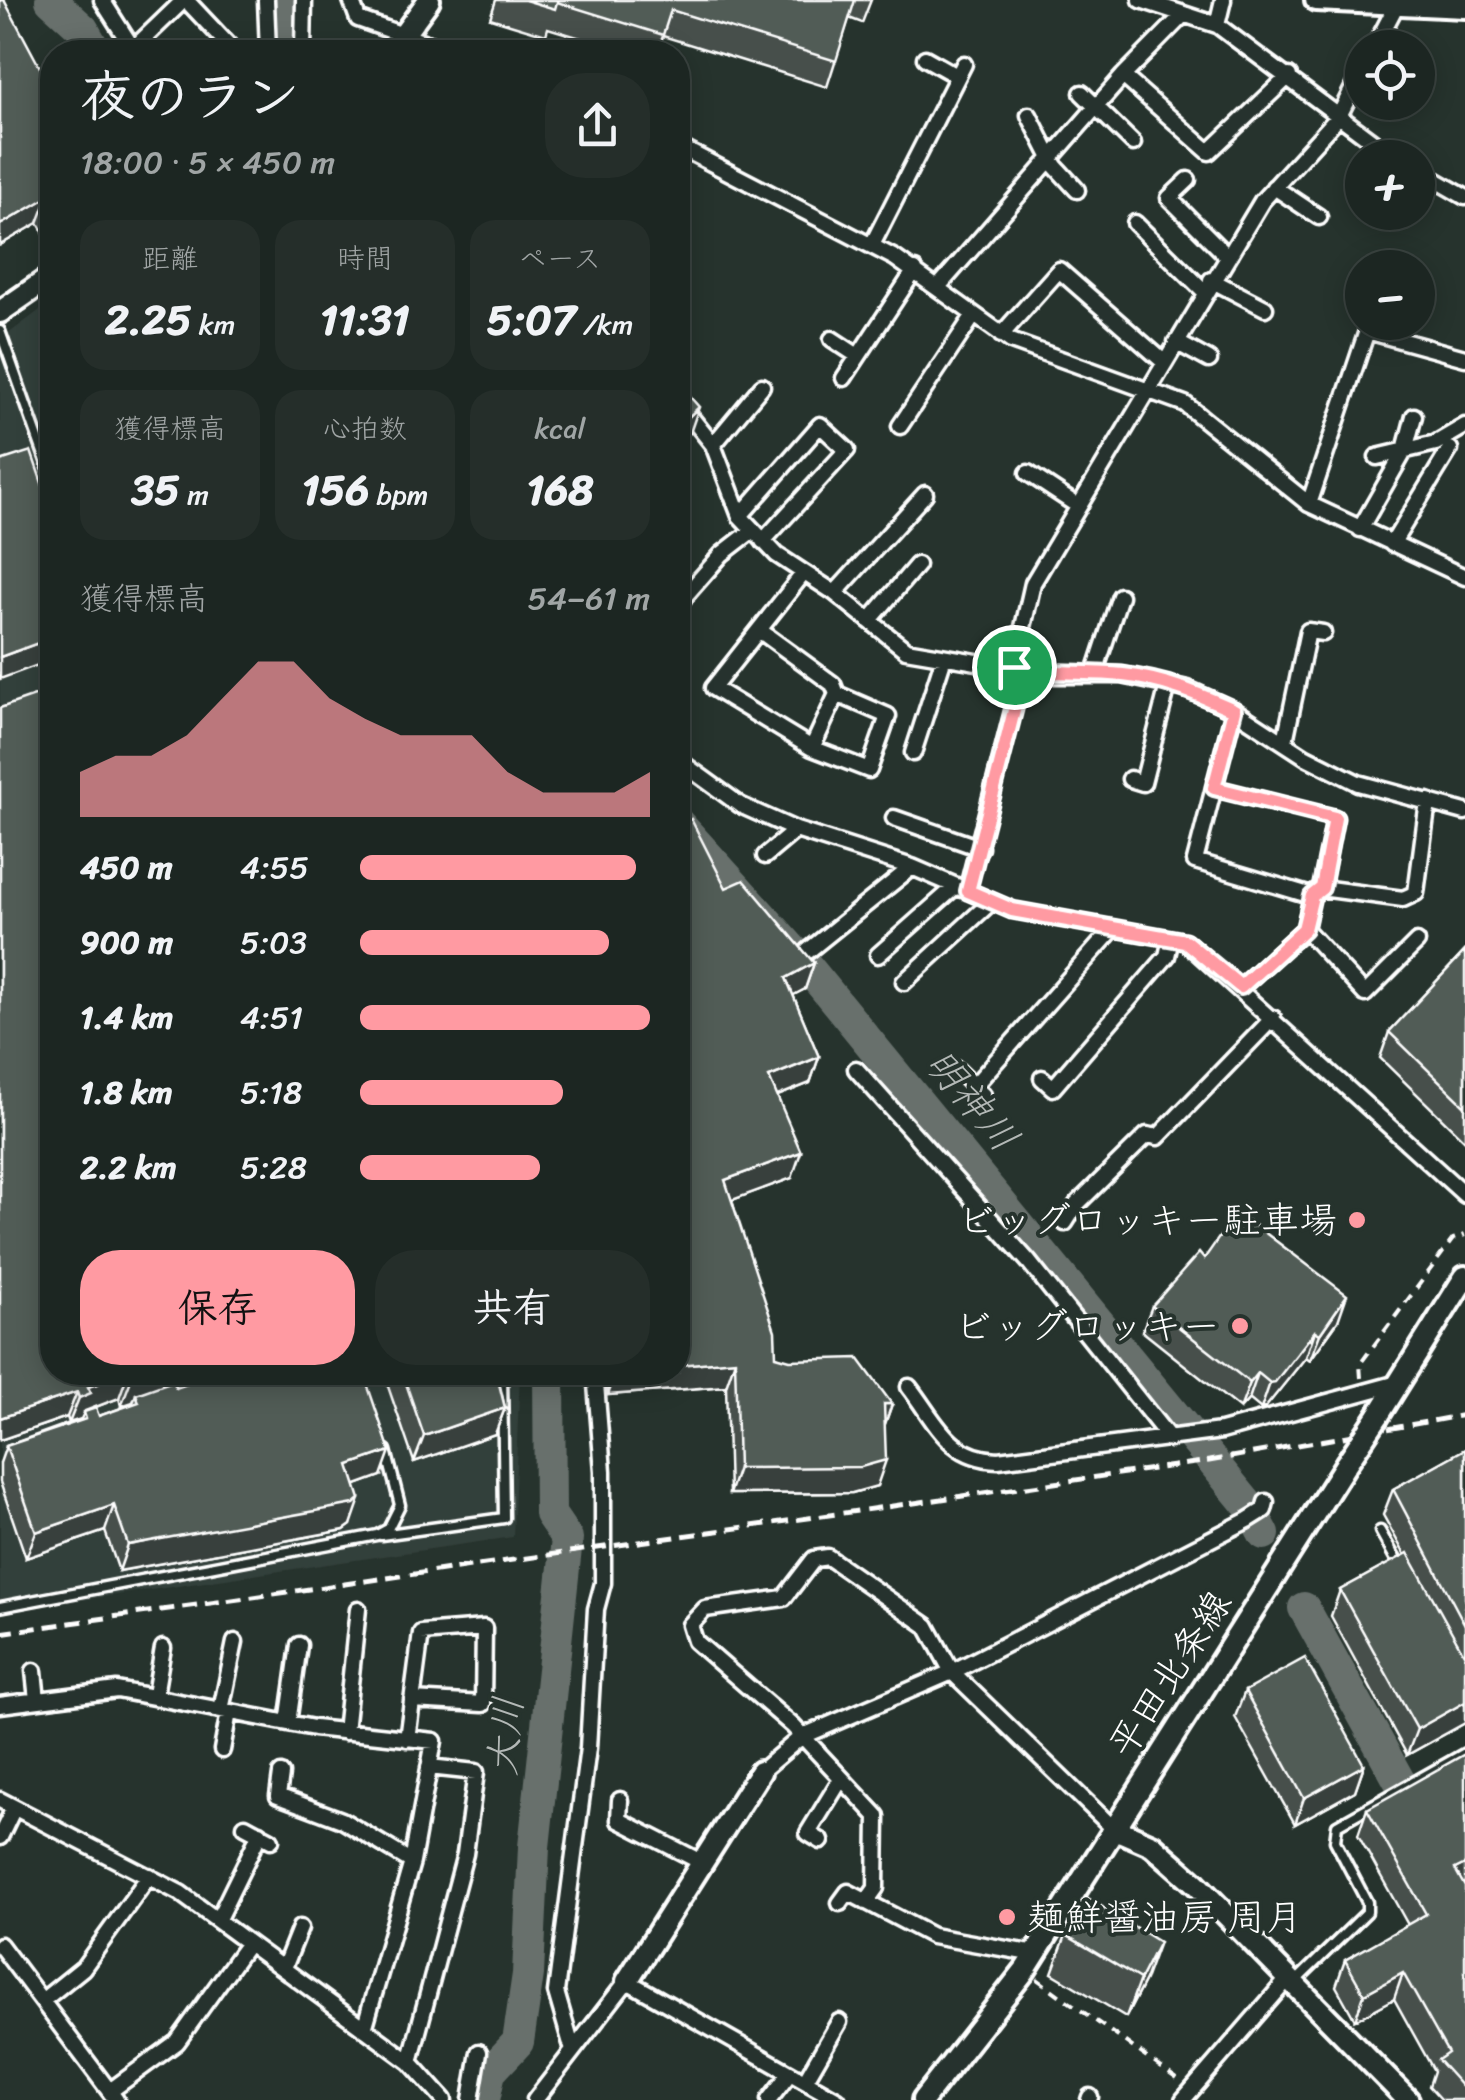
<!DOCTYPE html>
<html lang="ja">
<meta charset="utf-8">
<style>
:root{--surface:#1c2622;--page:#252e2a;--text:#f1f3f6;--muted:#a0a5a5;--line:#3a4340;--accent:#ff9aa2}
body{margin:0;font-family:Sriracha,"Klee One",sans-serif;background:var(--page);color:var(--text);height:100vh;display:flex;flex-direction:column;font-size:38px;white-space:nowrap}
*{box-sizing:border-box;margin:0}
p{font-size:32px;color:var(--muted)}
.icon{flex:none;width:55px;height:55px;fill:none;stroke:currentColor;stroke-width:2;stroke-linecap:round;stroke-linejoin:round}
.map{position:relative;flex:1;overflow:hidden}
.side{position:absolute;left:40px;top:40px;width:650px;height:1345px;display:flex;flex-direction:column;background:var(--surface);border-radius:40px;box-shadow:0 5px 25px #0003,0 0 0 2px var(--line)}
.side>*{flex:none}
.tools{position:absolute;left:1345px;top:30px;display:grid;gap:20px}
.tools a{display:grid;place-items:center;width:90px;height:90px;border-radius:50%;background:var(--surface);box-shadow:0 5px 25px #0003,0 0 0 2px var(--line);font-size:50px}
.pin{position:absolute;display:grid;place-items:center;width:85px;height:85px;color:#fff;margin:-42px;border:5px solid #fff;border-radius:50%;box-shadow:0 2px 10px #0007}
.round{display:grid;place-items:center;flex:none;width:105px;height:105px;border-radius:40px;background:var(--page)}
.head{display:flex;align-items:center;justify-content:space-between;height:170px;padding:0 40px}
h1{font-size:55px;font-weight:700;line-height:75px}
.stats{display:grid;grid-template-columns:repeat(3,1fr);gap:15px;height:170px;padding:10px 40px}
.stats div{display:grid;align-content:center;border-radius:25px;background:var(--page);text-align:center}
.stats b{font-size:42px;font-weight:700}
.stats small{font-size:28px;font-weight:400}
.stats p{font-size:28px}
.chart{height:280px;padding:20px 40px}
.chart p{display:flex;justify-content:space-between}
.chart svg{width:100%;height:180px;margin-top:10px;fill:var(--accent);opacity:.7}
.primary-button{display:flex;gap:20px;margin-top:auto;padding:20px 40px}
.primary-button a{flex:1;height:115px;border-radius:40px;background:var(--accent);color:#111;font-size:40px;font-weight:700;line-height:115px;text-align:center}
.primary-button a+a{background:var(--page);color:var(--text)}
ul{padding:0 40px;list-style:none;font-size:32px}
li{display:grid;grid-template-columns:160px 120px 1fr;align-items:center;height:75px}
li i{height:25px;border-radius:12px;background:var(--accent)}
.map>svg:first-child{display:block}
.built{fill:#333f3a}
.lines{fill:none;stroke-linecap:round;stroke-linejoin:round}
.river{stroke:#67706c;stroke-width:32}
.lane-casing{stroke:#fff;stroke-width:15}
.street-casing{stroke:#fff;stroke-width:21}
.secondary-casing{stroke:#fff;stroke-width:28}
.path{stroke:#fff;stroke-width:4;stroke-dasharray:10 8;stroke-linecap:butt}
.lane{stroke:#26332d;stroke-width:8}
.street{stroke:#26332d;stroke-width:14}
.secondary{stroke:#26332d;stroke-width:20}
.rail{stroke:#fff;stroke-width:5;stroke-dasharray:15 8;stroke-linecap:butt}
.secondary-bridge-casing{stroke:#fff;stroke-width:28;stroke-linecap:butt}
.secondary-bridge{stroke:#26332d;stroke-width:20}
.wall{fill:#464f4b;stroke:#fff;stroke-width:2.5;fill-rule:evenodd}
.shaded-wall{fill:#39403d;stroke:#fff;stroke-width:2.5}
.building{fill:#515c57;stroke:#fff;stroke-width:2.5}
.route-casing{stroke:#fff;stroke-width:20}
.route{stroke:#ff9aa2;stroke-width:12}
.poi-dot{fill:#ff9aa2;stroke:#26332d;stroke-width:4}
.labels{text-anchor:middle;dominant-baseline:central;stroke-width:8;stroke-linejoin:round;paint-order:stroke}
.poi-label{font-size:38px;fill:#fff;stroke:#26332d;text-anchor:end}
.street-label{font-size:38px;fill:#fff;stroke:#26332d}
.water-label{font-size:40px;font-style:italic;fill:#b3b8b6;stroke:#26332d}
</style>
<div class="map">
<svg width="1465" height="2100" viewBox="0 0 1465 2100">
<rect width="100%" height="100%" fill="#26332d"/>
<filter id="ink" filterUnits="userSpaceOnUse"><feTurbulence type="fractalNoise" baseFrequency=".01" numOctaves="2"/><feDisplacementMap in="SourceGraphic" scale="20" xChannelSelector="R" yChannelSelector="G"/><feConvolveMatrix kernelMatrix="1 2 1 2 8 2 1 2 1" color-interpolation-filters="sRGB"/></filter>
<g filter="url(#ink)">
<!-- built -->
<path class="built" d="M52,301V1372L520,1373L513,1537L0,1612V340Z"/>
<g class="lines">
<!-- river -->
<path class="river" d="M51,0L83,29L96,52
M278,0L280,52
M678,823L800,958L1249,1506L1264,1534
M1304,1608L1465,1900
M484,2100L490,2072L518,2042L528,1974L534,1847L567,1539L550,1514L549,1372"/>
<defs>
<path id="lane" d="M0,331L52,478
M1380,1531L1400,1567
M381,1535L504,1518L502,1372
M0,1607L377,1535L388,1529L400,1505L386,1450
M1295,1982L1367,1912V1902L1335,1841L1337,1825L1465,1753"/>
<path id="street" d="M102,0L135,52
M186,0L235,52
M266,0L268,52
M351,0L358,19L451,52
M1141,0L1217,25L1395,158
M1217,25L1223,0
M1374,48L1396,6
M133,49L184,0
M303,52L304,0
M925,58L957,76
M1123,76L1184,14
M1082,93L1133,143
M1029,115L1055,166L1077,190
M678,146L895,258L1011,341L1185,404L1309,504L1465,577
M1418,170L1465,197
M1188,180L1169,198L1227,256
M1274,187L1319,217
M1135,223L1205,292
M872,245L964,64
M1211,280L1265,308
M939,286L1123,76L1209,152L1289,76
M1001,335L1059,270L1165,363
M832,339L858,356
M1176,342L1209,360
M844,378L915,270
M678,401L713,445L740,516L777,555L835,593L906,650L1054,675H1122L1188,689L1234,710L1306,757L1358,783L1465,812
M900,426L974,315
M713,445L762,386
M1377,457L1436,443L1465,426
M1028,473L1078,506
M1309,504L1367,331L1465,358
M740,516L820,425L847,450L763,541
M1360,529L1405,450L1414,416
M1392,544L1450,449
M835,593L925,494
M678,604L722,554L753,530
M870,620L917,565
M759,630L833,684L837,694L812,748L713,688L803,574
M1094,675L1120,596
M1234,710L1195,861L1312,896L1305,929L1241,987
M1285,741L1308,631L1323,633
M812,748L869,770L888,716L837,694
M913,753L944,657
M678,760L740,805L796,830L912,867L1012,910L1185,941L1465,1195
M1130,779L1143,783L1168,685
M1214,788L1335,818L1321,888L1312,896
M894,818L980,848
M765,856L796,830
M1321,888L1403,899L1416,893L1428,801
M967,891L1017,695L1014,667L1033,583L1262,201L1339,116L1362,70
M1305,929L1365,994L1417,942
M808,951L912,867
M878,955L956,886
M904,982L991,902
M856,1069L1029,1262L1170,1439
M956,1069L983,1095
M1042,1078L1053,1088L1167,956L1171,939
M974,1086L1113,929
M1065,1223L1077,1204L1147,1135L1158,1137L1273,1018
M909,1387C937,1423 948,1458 998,1460L1221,1431L1398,1383
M34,1671L37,1700
M155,1695L163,1648
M0,1705L117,1690L314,1728L434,1741L412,1862L364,2029
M221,1710L235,1642
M288,1723L299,1645
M345,1732L358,1609
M407,1739L421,1633L484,1628L483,1704L412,1700
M222,1750L229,1712
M760,1772L801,1737L952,1672L1113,1828
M281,1774L278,1796L342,1820L412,1862
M0,1800L180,1893L410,2062L444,2100
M620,1800L619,1820L701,1862
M245,1826L271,1840
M0,1837L14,1808
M821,1841L808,1833L841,1779
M866,1902L876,1888L877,1816L793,1726L695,1641L690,1625L705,1609L784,1598L814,1559L828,1557L927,1626L952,1672L1248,1520L1264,1510L1266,1502
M840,1903L848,1892L932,1936L1036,1954
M218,1919L260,1833
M0,1945L116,2100
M284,1968L300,1928
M42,2001L83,1968L149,1876
M572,2047L556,1992L588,1748L596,1609L603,1583V1471L595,1372
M410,2062L465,1854L476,1772L429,1767
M805,2081L839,2022
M110,2091L177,2042L248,1943
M471,2100L479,2052
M535,2100L627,1981L838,2100
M769,2100L790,2073
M1089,2100L1090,2097
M1183,2100L1287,1980"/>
<path id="secondary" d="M1316,0L1465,7
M391,52L429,0
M0,312L52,276
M1378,1416L1465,1277
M1113,1828L1152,1845L1196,1884L1408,2100
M627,1981L760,1772
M923,2100L1025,1970L1346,1464"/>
</defs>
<!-- lane casing -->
<use href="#lane" class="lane-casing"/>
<!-- street casing -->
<use href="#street" class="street-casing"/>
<!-- secondary casing -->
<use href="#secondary" class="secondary-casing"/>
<!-- path -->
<path class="path" d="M1361,1378L1360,1364L1453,1239L1465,1235
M1037,1979L1180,2081"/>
<!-- lane -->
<use href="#lane" class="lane"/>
<!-- street -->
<use href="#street" class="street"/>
<!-- secondary -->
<use href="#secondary" class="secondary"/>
<!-- rail -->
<path class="rail" d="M0,1633L1209,1461L1465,1415"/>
<defs>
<path id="secondary-bridge" d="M1346,1464L1378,1416"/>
</defs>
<!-- secondary-bridge casing -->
<use href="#secondary-bridge" class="secondary-bridge-casing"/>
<!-- secondary-bridge -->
<use href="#secondary-bridge" class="secondary-bridge"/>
</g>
<!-- wall -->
<path class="wall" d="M0,0L52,90V245L51,246L38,223L0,245Z
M496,0H871L862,23L849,18L827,87L663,36L657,52H627L548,28L546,35L490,18Z
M0,708L177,1372L175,1377L163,1381L162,1385L176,1388L381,1476L356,1485L351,1525L344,1530L119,1571L105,1531L26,1558L0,1482V1463L6,1446L81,1419L69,1423L67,1417L0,1440ZM119,1398L121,1406L133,1402L132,1404L99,1416L85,1411Z
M726,888L814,963L805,989L793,995L819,1057L810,1083L777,1096L792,1178L732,1200L776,1356L892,1404L884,1426L877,1486L852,1493L729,1494L726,1386L608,1395L607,1372H678Z
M1465,951V1141L1380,1058L1389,1032Z
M1204,1259L1338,1321L1310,1360L1306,1357L1265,1408L1261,1409L1249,1399L1240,1409L1142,1331L1152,1306Z
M383,1372H499L498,1377L505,1408L495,1434L414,1462Z
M1465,1449V1723L1407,1755L1331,1616L1340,1590L1405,1555L1383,1515L1393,1489Z
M1245,1691L1364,1765L1355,1791L1295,1824L1235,1717Z
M1367,1809L1465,1887V2100H1442L1429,2086L1434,2071L1394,1999L1355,2020L1336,1986L1345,1960L1408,1925L1358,1835Z
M1066,1935L1145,1980L1126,2017L1052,1973Z"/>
<!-- shaded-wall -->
<path class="shaded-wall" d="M48,197L38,223L0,245V225Z
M699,407L690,433L678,444V427Z
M52,638V660L0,679V657Z
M814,963L805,989L777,1004L786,978Z
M819,1057L810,1083L760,1103L769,1077Z
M801,1152L792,1178L716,1206L725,1180Z
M1347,1295L1338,1321L1310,1360L1320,1334Z
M1315,1331L1306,1357L1265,1408L1261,1409L1270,1383Z
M735,1360L726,1386L608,1395L616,1372H678V1365Z
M152,1372H177L175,1377L163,1381L159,1393L136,1394L133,1402L121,1406L131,1380Z
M128,1373L119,1398L85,1411L81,1419L69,1423L79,1398L88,1387Z
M1258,1373L1249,1399L1240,1409L1250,1383Z
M77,1392L67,1417L0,1440V1418Z
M884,1404H892L883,1430Z
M505,1408L495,1434L414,1462L424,1436Z
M390,1451L381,1476L340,1491L349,1465Z
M886,1460L877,1486L852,1493L729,1494L738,1468Z
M360,1499L351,1525L344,1530L119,1571L128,1545Z
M114,1505L105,1531L26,1558L36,1532Z
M1465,1702V1723L1407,1755L1417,1729Z
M1364,1765L1355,1791L1295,1824L1304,1798Z
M1465,1864V1884L1445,1895L1455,1869Z
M1159,1942L1145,1980L1126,2017L1140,1979Z
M1403,1973L1394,1999L1355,2020L1364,1994Z"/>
<!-- building -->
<path class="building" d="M0,0H4L52,90V206L48,197L0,225Z
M525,0H855L836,61L671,10L663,35L557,2L555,9Z
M678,383L699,407L678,427Z
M31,451L52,512V638L0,657V461Z
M52,690V1372H152L131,1380L128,1373L88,1387L91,1393L79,1398L77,1392L0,1418V708Z
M691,819L726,888L744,880L814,963L786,978L819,1057L769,1077L801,1152L725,1180L775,1331L776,1356L790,1360L858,1358L892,1404H884L886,1460L861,1467L738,1468L735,1360L678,1365V826Z
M1465,951V1106L1389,1032Z
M1247,1219L1347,1295L1320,1334L1315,1331L1275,1382L1270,1383L1258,1373L1250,1383L1152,1306L1199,1253L1204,1259L1227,1226L1235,1230Z
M222,1372H363L390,1451L349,1465L360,1499L354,1504L128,1545L114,1505L36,1532L6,1446L86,1419L84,1412L96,1408L99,1416L139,1402L136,1394L173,1381L176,1388Z
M402,1372H496L505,1408L424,1436Z
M1465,1449V1625L1393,1489Z
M1408,1553L1465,1656V1702L1417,1729L1340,1590Z
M1305,1658L1364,1765L1304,1798L1245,1691Z
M1465,1754V1864L1455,1869L1465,1887V2090L1438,2060L1448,2053L1403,1973L1364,1994L1345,1960L1426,1914L1367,1809Z
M1088,1898L1159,1942L1140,1979L1066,1935Z"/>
</g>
<g class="lines" filter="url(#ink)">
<defs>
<path id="route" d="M1014,667C1051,675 1085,671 1123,675C1163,679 1198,694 1234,710L1214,788L1335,818L1322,888L1312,896L1304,929L1241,987L1185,941L1012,910L968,891L1018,695Z"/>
</defs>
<!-- route casing -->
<use href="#route" class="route-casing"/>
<!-- route -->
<use href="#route" class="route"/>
</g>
<!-- markers -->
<g class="poi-dot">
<circle cx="1357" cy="1220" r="10"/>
<circle cx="1240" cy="1326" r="10"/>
<circle cx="1007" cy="1917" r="10"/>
</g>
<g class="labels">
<!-- poi labels -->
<g class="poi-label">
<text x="1337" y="1220">ビッグロッキー駐車場</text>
<text x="1220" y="1326">ビッグロッキー</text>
<text x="1027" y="1917" text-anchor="start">麺鮮醤油房 周月</text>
</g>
<!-- street labels -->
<g class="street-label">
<text transform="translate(1170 1674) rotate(-57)">平田北条線</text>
</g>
<!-- water labels -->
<g class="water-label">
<text transform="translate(972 1100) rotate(50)">明神川</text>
<text transform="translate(505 1736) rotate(-85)">大川</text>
</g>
</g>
</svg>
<div class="tools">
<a><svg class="icon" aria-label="locate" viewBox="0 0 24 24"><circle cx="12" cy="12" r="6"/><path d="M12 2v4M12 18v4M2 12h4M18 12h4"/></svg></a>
<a>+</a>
<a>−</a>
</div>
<div class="pin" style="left:1014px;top:667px;background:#1e9e55"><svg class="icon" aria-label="arrive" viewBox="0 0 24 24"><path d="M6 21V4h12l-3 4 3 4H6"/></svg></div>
<section class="side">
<div class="head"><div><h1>夜のラン</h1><p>18:00 · 5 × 450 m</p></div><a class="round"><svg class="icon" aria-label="share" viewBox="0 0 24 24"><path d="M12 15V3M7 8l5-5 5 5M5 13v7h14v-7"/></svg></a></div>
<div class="stats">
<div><p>距離</p><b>2.25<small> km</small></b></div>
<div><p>時間</p><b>11:31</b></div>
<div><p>ペース</p><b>5:07<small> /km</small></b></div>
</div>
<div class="stats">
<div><p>獲得標高</p><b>35<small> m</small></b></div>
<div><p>心拍数</p><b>156<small> bpm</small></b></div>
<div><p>kcal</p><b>168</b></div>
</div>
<div class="chart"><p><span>獲得標高</span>54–61 m</p>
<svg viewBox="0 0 160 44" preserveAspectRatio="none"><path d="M0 44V33L10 29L20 29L30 24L40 15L50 6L60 6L70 15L80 20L90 24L100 24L110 24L120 33L130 38L140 38L150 38L160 33V44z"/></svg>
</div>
<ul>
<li><b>450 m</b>4:55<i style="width:95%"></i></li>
<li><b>900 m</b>5:03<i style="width:86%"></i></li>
<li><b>1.4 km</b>4:51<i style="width:100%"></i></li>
<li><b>1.8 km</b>5:18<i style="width:70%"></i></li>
<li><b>2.2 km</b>5:28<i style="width:62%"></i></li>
</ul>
<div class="primary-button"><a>保存</a><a>共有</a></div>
</section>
</div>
